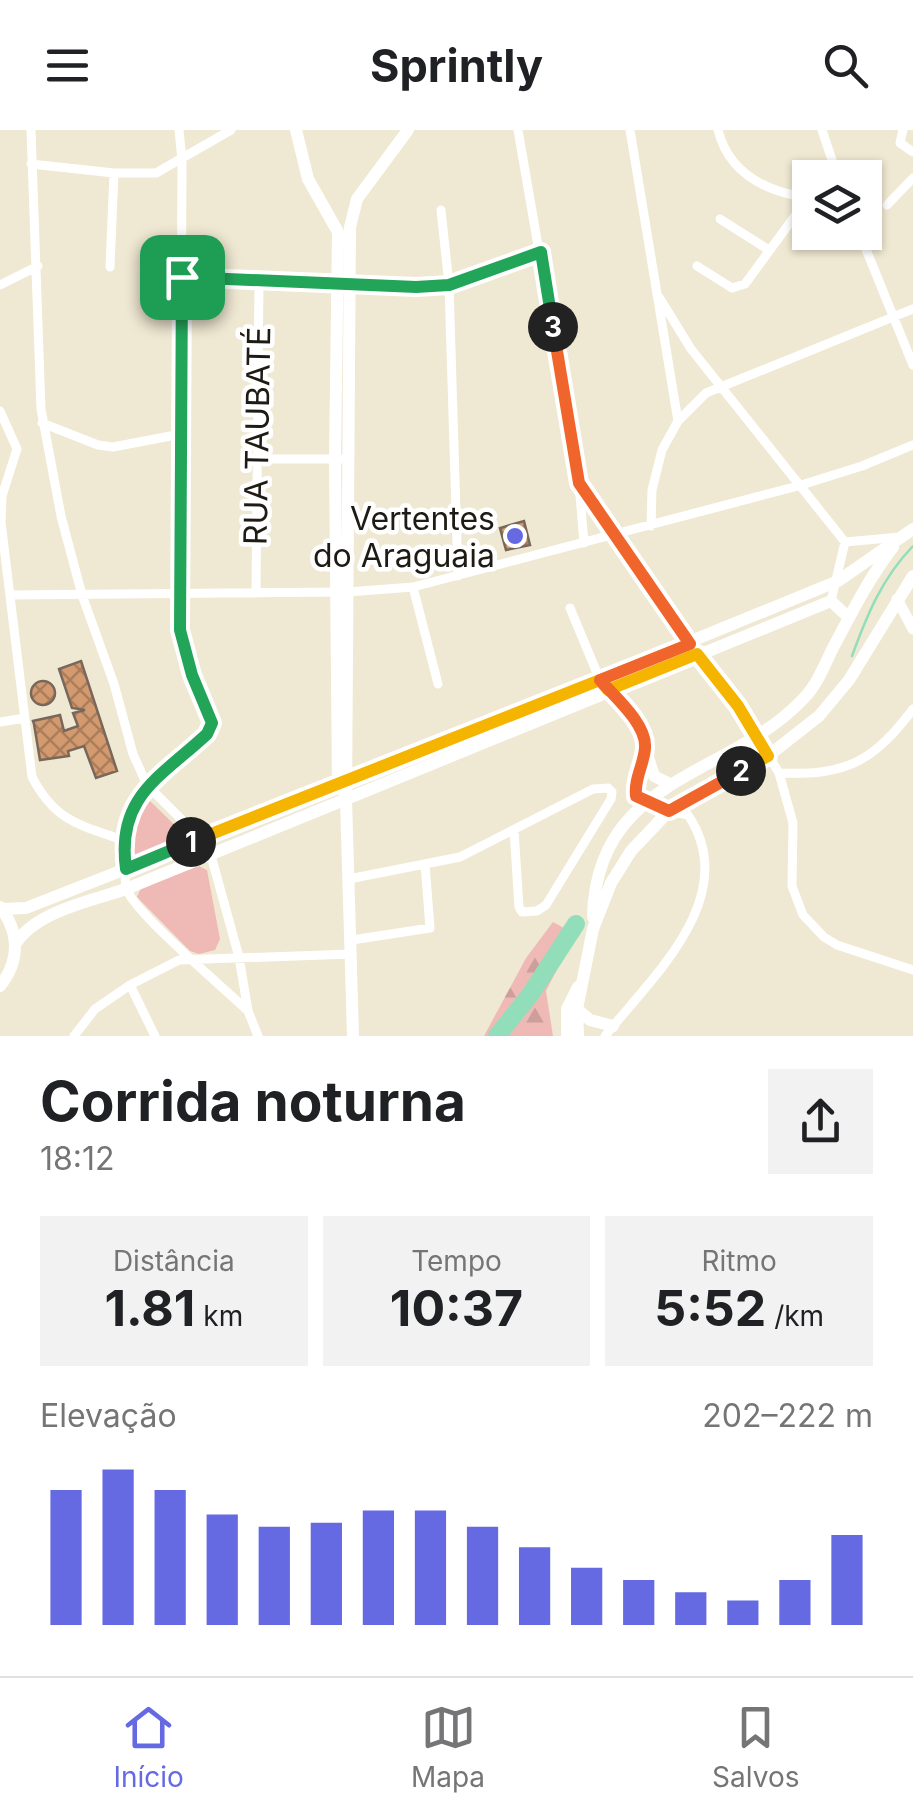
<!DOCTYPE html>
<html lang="pt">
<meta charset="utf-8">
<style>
:root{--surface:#fff;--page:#f2f2f2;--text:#202124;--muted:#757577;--line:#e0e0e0;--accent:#6569e2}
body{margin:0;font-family:Inter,sans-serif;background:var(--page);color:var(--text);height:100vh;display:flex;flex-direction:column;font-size:38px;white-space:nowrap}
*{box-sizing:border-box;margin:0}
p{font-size:32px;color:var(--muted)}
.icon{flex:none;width:55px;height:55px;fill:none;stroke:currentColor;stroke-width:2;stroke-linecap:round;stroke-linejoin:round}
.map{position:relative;height:906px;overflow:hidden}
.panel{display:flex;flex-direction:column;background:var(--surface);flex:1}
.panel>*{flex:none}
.fabs{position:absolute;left:792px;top:30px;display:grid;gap:20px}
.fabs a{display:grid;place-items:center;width:90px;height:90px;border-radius:0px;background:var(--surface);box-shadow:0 2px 8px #0004;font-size:50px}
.pin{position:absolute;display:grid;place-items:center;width:85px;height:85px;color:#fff;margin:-42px;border-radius:20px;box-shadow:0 5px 15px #0006}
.km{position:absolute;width:50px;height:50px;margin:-25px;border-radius:50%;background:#222;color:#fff;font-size:28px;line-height:50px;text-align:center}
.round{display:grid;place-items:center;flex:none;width:105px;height:105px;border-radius:0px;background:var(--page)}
.head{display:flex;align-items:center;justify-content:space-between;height:170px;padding:0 40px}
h1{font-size:55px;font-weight:700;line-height:75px}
.figures{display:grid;grid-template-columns:repeat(3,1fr);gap:15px;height:170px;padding:10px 40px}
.figures div{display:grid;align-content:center;border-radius:0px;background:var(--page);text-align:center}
.figures b{font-size:50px;font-weight:700}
.figures small{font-size:28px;font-weight:400}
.figures p{font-size:28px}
.chart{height:280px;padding:20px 40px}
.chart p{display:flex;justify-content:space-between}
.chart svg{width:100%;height:180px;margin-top:10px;stroke:var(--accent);stroke-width:6}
header{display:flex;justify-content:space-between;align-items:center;height:130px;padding:0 40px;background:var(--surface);font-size:45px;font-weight:700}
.tabs{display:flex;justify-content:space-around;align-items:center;height:140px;border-top:2px solid var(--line);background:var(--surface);font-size:28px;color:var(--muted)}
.tabs a{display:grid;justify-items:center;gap:5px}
.tabs .current{color:var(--accent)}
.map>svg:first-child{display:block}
.forest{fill:url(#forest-firs)}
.green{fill:#efbab6}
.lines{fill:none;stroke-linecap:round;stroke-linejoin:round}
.stream{stroke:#93deba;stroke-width:2.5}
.river{stroke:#93deba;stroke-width:18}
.building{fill:url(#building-cross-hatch);stroke:#79675b;stroke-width:2.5}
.minor{stroke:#fff;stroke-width:9}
.tertiary{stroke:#fff;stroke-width:11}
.secondary{stroke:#fff;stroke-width:12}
.split-1-casing{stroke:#fff;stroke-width:20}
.split-2-casing{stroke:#fff;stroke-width:20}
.split-3-casing{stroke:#fff;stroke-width:20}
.split-4-casing{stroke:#fff;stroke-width:20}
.split-1{stroke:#22a559;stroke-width:12}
.split-2{stroke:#f5b400;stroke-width:12}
.split-3{stroke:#f0652b;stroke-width:12}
.split-4{stroke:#22a559;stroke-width:12}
.poi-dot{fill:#6569e2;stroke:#fff;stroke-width:4}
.labels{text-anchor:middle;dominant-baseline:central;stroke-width:9;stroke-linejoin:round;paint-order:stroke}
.street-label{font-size:32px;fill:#1e1b14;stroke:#fff}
.poi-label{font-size:32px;fill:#1e1b14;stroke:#fff;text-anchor:end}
</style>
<header><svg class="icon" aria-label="menu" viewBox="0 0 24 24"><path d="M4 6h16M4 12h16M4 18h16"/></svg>Sprintly<svg class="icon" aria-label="search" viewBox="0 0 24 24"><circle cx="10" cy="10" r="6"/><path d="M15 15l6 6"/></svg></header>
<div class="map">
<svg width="913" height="906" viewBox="0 0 913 906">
<defs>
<pattern id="forest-firs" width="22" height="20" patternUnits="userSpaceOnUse" patternTransform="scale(2.5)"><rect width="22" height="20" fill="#efbab6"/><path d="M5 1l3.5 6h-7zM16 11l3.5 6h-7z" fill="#cc9f9c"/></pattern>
<pattern id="building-cross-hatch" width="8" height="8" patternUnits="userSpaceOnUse" patternTransform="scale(2.5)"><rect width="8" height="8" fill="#d49a6f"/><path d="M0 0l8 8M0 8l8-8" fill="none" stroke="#ab7d5a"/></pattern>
</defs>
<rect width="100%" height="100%" fill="#efe8d2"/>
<!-- forest -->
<path class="forest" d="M553,792L575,804L546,861L553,906H484L526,828Z"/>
<!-- green -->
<path class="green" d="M150,671L185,705V712L132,734C131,711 131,686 150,671Z
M199,736L207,740L220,809L215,820L199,824L190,821L137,767L141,758Z"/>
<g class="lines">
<!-- stream -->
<path class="stream" d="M852,526C867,485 882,448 913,416"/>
<!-- river -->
<path class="river" d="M497,906L530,865L576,794"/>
</g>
<!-- building -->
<path class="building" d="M524,391L530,415L506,420L500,398Z
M81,531L117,641L96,648L84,616L68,621L69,626L40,630L34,594L33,591L60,585L64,601L78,596L73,583L85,580L72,578L59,539Z
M31 563a12 12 0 1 1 24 0a12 12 0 1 1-24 0Z"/>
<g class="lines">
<!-- minor -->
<path class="minor" d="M31,0L41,279L61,386L82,465L114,554L133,624L147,655L200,708L210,722L239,827L248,881L258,906
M179,0L182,30L180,500L192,545L211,593C200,623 164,634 145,657C125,682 123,707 125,737C126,744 124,754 127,760C137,785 224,858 248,881
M518,0L579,353L584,413
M630,0L678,291
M718,0C729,44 767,62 809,68
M822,0L838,48
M903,0L900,13L913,22
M31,34L114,43H156L231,0
M887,75L913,48
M441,80L449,155L458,446
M720,89L769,120
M859,102L913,235
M697,136L732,158L745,154L808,68
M110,137L114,43
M182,147L351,155H449L541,121
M0,155L38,136
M659,167L691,219L845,412L831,471
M0,281L17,319L2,366L1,392L32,647C55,691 79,695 123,710
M42,293L98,315L113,317L181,304
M257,329H348
M579,353L697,524L738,575L779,643L793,693L792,756L803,785L824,807L837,815L913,840
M651,396L652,360L662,320L678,291L706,263L913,179
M845,412L900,407
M413,457L438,554
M256,463L259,150
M10,465L348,462L413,457L798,356L862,336L913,315
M570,478L600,550
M0,592L25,588
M779,643C846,646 873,632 913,579
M349,749L460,727L593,659L608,658L612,662L611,669L546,775L537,781L522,782L519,777L514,700
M352,810L430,798L425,734
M130,855L155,906
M74,906L95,879L130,855L179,830L352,824
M605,906C651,848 743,767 688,685L669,681"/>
<!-- tertiary -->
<path class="tertiary" d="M897,469L913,499"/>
<!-- secondary -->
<path class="secondary" d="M296,0L308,49L338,102L335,329L338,659
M606,557L638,596L654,646L670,654
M644,619L635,658L636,666L669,681
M0,777C20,802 20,831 0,856
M2,779L26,778L338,656L838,451L913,399
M593,787C596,645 730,648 804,568C818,554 825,533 834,516C852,482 869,448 893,417
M16,813C37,781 91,771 126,759L831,471L849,488
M577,879L590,890L613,896
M353,906L346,670L350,97L357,69L408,0
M567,906V879L578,857
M578,906L577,879L593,799L611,753L631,721L669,681L768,626L819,586L849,550L913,446"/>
</g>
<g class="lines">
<defs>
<path id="split-1" d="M182,147L180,500L192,545L212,593L207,604C161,647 116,666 126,739L191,712"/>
<path id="split-2" d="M191,712L600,550L608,560L697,524L738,576L768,626L741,641"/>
<path id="split-3" d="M553,197L579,353L690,514L600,550C614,566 647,594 645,618C644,634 634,649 636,666L669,681L741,641"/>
<path id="split-4" d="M182,147L416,157L449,155L541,122L553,197"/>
</defs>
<!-- split-1 casing -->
<use href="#split-1" class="split-1-casing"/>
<!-- split-2 casing -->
<use href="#split-2" class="split-2-casing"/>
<!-- split-3 casing -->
<use href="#split-3" class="split-3-casing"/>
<!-- split-4 casing -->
<use href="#split-4" class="split-4-casing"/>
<!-- split-1 -->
<use href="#split-1" class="split-1"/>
<!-- split-2 -->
<use href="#split-2" class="split-2"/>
<!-- split-3 -->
<use href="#split-3" class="split-3"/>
<!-- split-4 -->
<use href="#split-4" class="split-4"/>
</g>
<!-- markers -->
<circle class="poi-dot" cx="515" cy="406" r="10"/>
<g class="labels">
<!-- street labels -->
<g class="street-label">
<text transform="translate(257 306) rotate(-89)">RUA TAUBATÉ</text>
</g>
<!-- poi labels -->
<g class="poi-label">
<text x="495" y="388">Vertentes<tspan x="495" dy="37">do Araguaia</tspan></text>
</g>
</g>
</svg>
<div class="fabs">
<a><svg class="icon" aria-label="layers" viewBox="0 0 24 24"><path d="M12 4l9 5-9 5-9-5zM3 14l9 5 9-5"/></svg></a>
</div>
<div class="pin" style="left:182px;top:147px;background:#1e9e55"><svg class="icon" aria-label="arrive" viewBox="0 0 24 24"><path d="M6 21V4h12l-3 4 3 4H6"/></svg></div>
<b class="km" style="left:191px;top:712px">1</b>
<b class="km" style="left:741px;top:641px">2</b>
<b class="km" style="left:553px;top:197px">3</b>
</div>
<section class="panel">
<div class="head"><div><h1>Corrida noturna</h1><p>18:12</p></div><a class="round"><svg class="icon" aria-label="share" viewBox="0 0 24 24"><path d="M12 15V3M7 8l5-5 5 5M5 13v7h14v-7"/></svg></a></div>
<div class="figures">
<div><p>Distância</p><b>1.81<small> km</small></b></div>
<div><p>Tempo</p><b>10:37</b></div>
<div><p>Ritmo</p><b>5:52<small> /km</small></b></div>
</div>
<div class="chart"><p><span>Elevação</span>202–222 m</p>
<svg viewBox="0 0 160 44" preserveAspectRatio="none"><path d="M5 44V11M15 44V6M25 44V11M35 44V17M45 44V20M55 44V19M65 44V16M75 44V16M85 44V20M95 44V25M105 44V30M115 44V33M125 44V36M135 44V38M145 44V33M155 44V22"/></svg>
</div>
</section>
<nav class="tabs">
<a class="current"><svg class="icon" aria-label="home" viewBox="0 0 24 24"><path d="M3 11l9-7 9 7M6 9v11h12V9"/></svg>Início</a>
<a><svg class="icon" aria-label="map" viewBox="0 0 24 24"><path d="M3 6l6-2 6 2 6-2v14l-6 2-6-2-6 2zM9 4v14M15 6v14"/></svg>Mapa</a>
<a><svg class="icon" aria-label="saved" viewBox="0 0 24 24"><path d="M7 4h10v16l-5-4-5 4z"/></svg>Salvos</a>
</nav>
